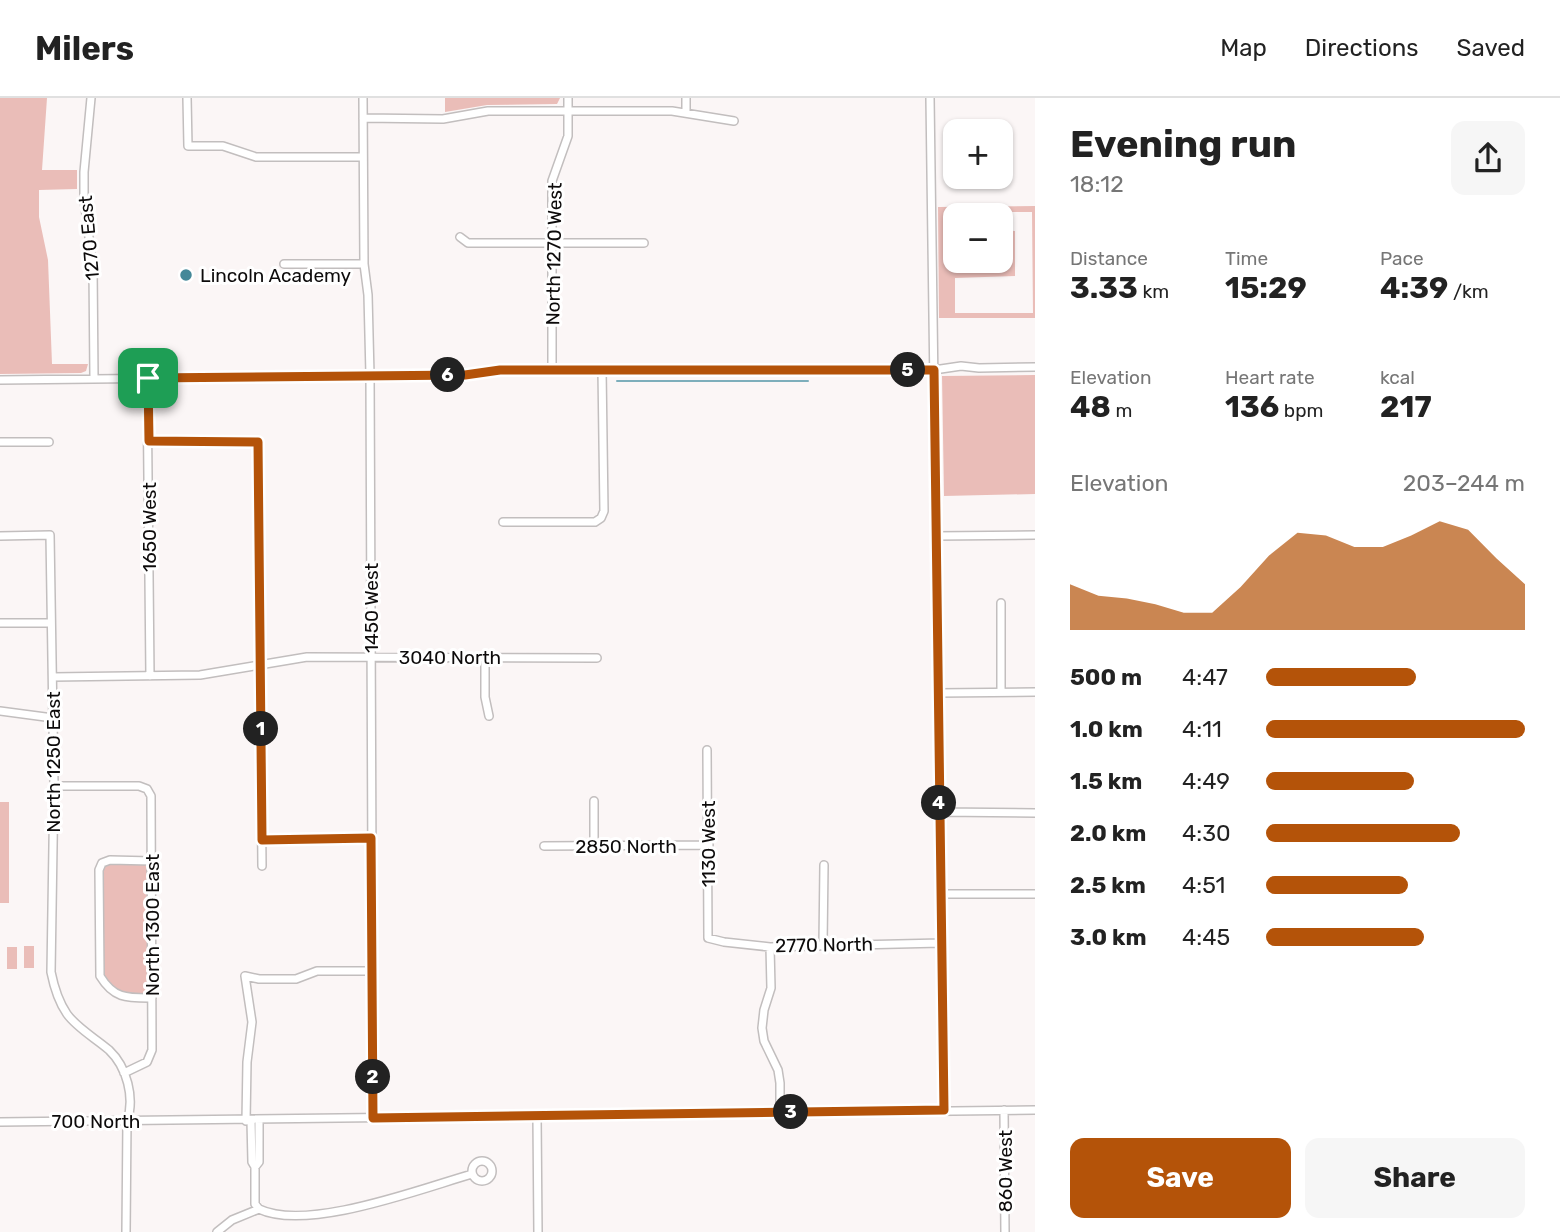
<!DOCTYPE html>
<meta charset="utf-8">
<style>
:root{--surface:#fff;--page:#f6f6f6;--text:#222;--muted:#767676;--line:#e0e0e0;--accent:#b45309}
body{margin:0;font-family:Rubik,sans-serif;background:var(--page);color:var(--text);height:100vh;display:flex;flex-direction:column;font-size:26px;white-space:nowrap}
*{box-sizing:border-box;margin:0}
p{font-size:23px;color:var(--muted)}
.icon{flex:none;width:38px;height:38px;fill:none;stroke:currentColor;stroke-width:2;stroke-linecap:round;stroke-linejoin:round}
.map{position:relative;flex:1;overflow:hidden}
.sheet{display:flex;flex-direction:column;background:var(--surface);width:525px}
.sheet>*{flex:none}
.fabs{position:absolute;left:943px;top:21px;display:grid;gap:14px}
.fabs a{display:grid;place-items:center;width:70px;height:70px;border-radius:14px;background:var(--surface);box-shadow:0 2px 5px #0004;font-size:35px}
.pin{position:absolute;display:grid;place-items:center;width:60px;height:60px;color:#fff;margin:-30px;border-radius:14px;box-shadow:0 4px 10px #0006}
.km{position:absolute;width:35px;height:35px;margin:-18px;border-radius:50%;background:#222;color:#fff;font-size:19px;line-height:35px;text-align:center}
.round{display:grid;place-items:center;flex:none;width:74px;height:74px;border-radius:14px;background:var(--page)}
.overview{display:flex;align-items:center;justify-content:space-between;height:119px;padding:0 35px}
h1{font-size:38px;font-weight:700;line-height:52px}
.stats{display:grid;grid-template-columns:repeat(3,1fr);gap:10px;height:119px;padding:7px 35px}
.stats div{display:grid;align-content:center}
.stats b{font-size:30px;font-weight:700}
.stats small{font-size:19px;font-weight:400}
.stats p{font-size:19px}
.chart{height:196px;padding:14px 35px}
.chart p{display:flex;justify-content:space-between}
.chart svg{width:100%;height:126px;margin-top:7px;fill:var(--accent);opacity:.7}
.action{display:flex;gap:14px;margin-top:auto;padding:14px 35px}
.action a{flex:1;height:80px;border-radius:14px;background:var(--accent);color:#fff;font-size:28px;font-weight:700;line-height:80px;text-align:center}
.action a+a{background:var(--page);color:var(--text)}
ul{padding:0 35px;list-style:none;font-size:23px}
li{display:grid;grid-template-columns:112px 84px 1fr;align-items:center;height:52px}
li i{height:18px;border-radius:9px;background:var(--accent)}
header{display:flex;align-items:center;gap:42px;box-sizing:border-box;height:98px;padding:0 35px;background:var(--surface);border-bottom:2px solid var(--line)}
header strong{font-size:33px}
nav{display:flex;gap:38px;margin-inline-start:auto;font-size:24px}
main{display:flex;flex:1;min-height:0}
.map>svg:first-child{display:block}
.green{fill:#eabdb8;fill-rule:evenodd}
.lines{fill:none;stroke-linecap:round;stroke-linejoin:round}
.stream{stroke:#7daebb;stroke-width:2}
.minor-casing{stroke:#c2bebe;stroke-width:10}
.minor{stroke:#fff;stroke-width:7}
.route-casing{stroke:#fff;stroke-width:14}
.route{stroke:#b45309;stroke-width:9}
.poi-dot{fill:#458898;stroke:#fff;stroke-width:2.5}
.labels{text-anchor:middle;dominant-baseline:central;stroke-width:6;stroke-linejoin:round;paint-order:stroke}
.street-label{font-size:19px;fill:#0d0b0b;stroke:#fff}
.poi-label{font-size:19px;fill:#0d0b0b;stroke:#fff;text-anchor:start}
</style>
<header>
<strong>Milers</strong>
<nav><a>Map</a><a>Directions</a><a>Saved</a></nav>
</header>
<main>
<div class="map">
<svg width="1035" height="1134" viewBox="0 0 1035 1134">
<rect width="100%" height="100%" fill="#fbf6f6"/>
<!-- green -->
<path class="green" d="M0,0H47L42,72H77V91L39,92V119L48,162L52,266H88L86,273L81,275L0,276Z
M445,0H560L557,6L487,7L445,14Z
M1035,108V220H939L938,109ZM953,114H1032L1033,215H955V180L1015,178V133L1001,132V144H1008L1007,168H980L979,170L957,168L955,161L956,132L952,131Z
M1035,277V396L944,398L942,278Z
M0,704H9V805H0Z
M106,767H145L148,770L147,892L144,896C126,896 112,894 103,876L102,771Z
M24,848H34V870H24Z
M7,849H17V871H7Z"/>
<g class="lines">
<!-- stream -->
<path class="stream" d="M617,283H808"/>
<defs>
<path id="minor" d="M91,0L84,74V101L93,170L94,280
M187,0L188,48H223L256,59H363
M363,0L364,166L368,197L370,277L373,1020
M686,0V15
M930,0L944,1012
M363,20L443,21L488,13H672L734,23
M460,139L468,145H644
M284,166H364
M552,272V83L568,38V0
M147,280L150,578
M0,282L465,277L500,273L552,272H934L961,268L979,270L1035,269
M149,343L258,344L262,768
M0,344H49
M503,424H595L601,420L604,413L602,272
M0,438L50,437L54,685L51,874C54,889 58,903 67,916C77,930 95,940 109,952C127,969 135,1000 127,1023L126,1134
M936,438L1035,437
M0,525H51
M485,559V599L489,618
M53,579L200,577L307,559L597,560
M1001,594V505
M938,595L1035,594
M0,613L53,620
M707,652L708,840L724,844L770,849L941,845
M54,688H139L147,691L151,698L152,952L147,964L124,975
M594,703V747
M939,714L1035,715
M262,742L371,741
M544,748L709,747
M152,763L110,762L102,765L99,772L100,878C114,901 127,900 152,900
M940,796H1035
M823,846L824,767
M770,849L771,890L764,912L762,930L764,943L778,972L780,985V1014
M1004,1012L1005,1134
M537,1019L538,1134
M246,1023L247,964L252,924L245,878L259,881H296L317,873H372
M251,1023L252,1064L255,1069V1106L259,1111
M0,1024L1035,1012
M472 1073a10 10 0 1 1 20 0a10 10 0 1 1-20 0Z
M255,1069L259,1064V1023
M259,1111C307,1134 420,1091 472,1076
M217,1134L232,1122L259,1111"/>
</defs>
<!-- minor casing -->
<use href="#minor" class="minor-casing"/>
<!-- minor -->
<use href="#minor" class="minor"/>
</g>
<g class="lines">
<defs>
<path id="route" d="M500,272H934L944,1012L373,1020L371,740L262,742L258,344L149,343L148,280L465,277Z"/>
</defs>
<!-- route casing -->
<use href="#route" class="route-casing"/>
<!-- route -->
<use href="#route" class="route"/>
</g>
<!-- markers -->
<circle class="poi-dot" cx="186" cy="177" r="7"/>
<g class="labels">
<!-- street labels -->
<g class="street-label">
<text transform="translate(89 140) rotate(-95)">1270 East</text>
<text transform="translate(554 156) rotate(-89)">North 1270 West</text>
<text transform="translate(149 429) rotate(-90)">1650 West</text>
<text transform="translate(371 510) rotate(-90)">1450 West</text>
<text x="450" y="559">3040 North</text>
<text transform="translate(53 664) rotate(-90)">North 1250 East</text>
<text transform="translate(708 746) rotate(-90)">1130 West</text>
<text x="626" y="748">2850 North</text>
<text transform="translate(152 827) rotate(-90)">North 1300 East</text>
<text transform="translate(824 847) rotate(-1)">2770 North</text>
<text x="96" y="1023">700 North</text>
<text transform="translate(1005 1073) rotate(-90)">860 West</text>
</g>
<!-- poi labels -->
<g class="poi-label">
<text x="200" y="177">Lincoln Academy</text>
</g>
</g>
</svg>
<div class="fabs">
<a>+</a>
<a>−</a>
</div>
<div class="pin" style="left:148px;top:280px;background:#1e9e55"><svg class="icon" aria-label="arrive" viewBox="0 0 24 24"><path d="M6 21V4h12l-3 4 3 4H6"/></svg></div>
<b class="km" style="left:261px;top:631px">1</b>
<b class="km" style="left:373px;top:979px">2</b>
<b class="km" style="left:791px;top:1014px">3</b>
<b class="km" style="left:939px;top:705px">4</b>
<b class="km" style="left:908px;top:272px">5</b>
<b class="km" style="left:448px;top:277px">6</b>
</div>
<section class="sheet">
<div class="overview"><div><h1>Evening run</h1><p>18:12</p></div><a class="round"><svg class="icon" aria-label="share" viewBox="0 0 24 24"><path d="M12 15V3M7 8l5-5 5 5M5 13v7h14v-7"/></svg></a></div>
<div class="stats">
<div><p>Distance</p><b>3.33<small> km</small></b></div>
<div><p>Time</p><b>15:29</b></div>
<div><p>Pace</p><b>4:39<small> /km</small></b></div>
</div>
<div class="stats">
<div><p>Elevation</p><b>48<small> m</small></b></div>
<div><p>Heart rate</p><b>136<small> bpm</small></b></div>
<div><p>kcal</p><b>217</b></div>
</div>
<div class="chart"><p><span>Elevation</span>203–244 m</p>
<svg viewBox="0 0 160 44" preserveAspectRatio="none"><path d="M0 44V28L10 32L20 33L30 35L40 38L50 38L60 29L70 18L80 10L90 11L100 15L110 15L120 11L130 6L140 9L150 19L160 28V44z"/></svg>
</div>
<ul>
<li><b>500 m</b>4:47<i style="width:58%"></i></li>
<li><b>1.0 km</b>4:11<i style="width:100%"></i></li>
<li><b>1.5 km</b>4:49<i style="width:57%"></i></li>
<li><b>2.0 km</b>4:30<i style="width:75%"></i></li>
<li><b>2.5 km</b>4:51<i style="width:55%"></i></li>
<li><b>3.0 km</b>4:45<i style="width:61%"></i></li>
</ul>
<div class="action"><a>Save</a><a>Share</a></div>
</section>
</main>
